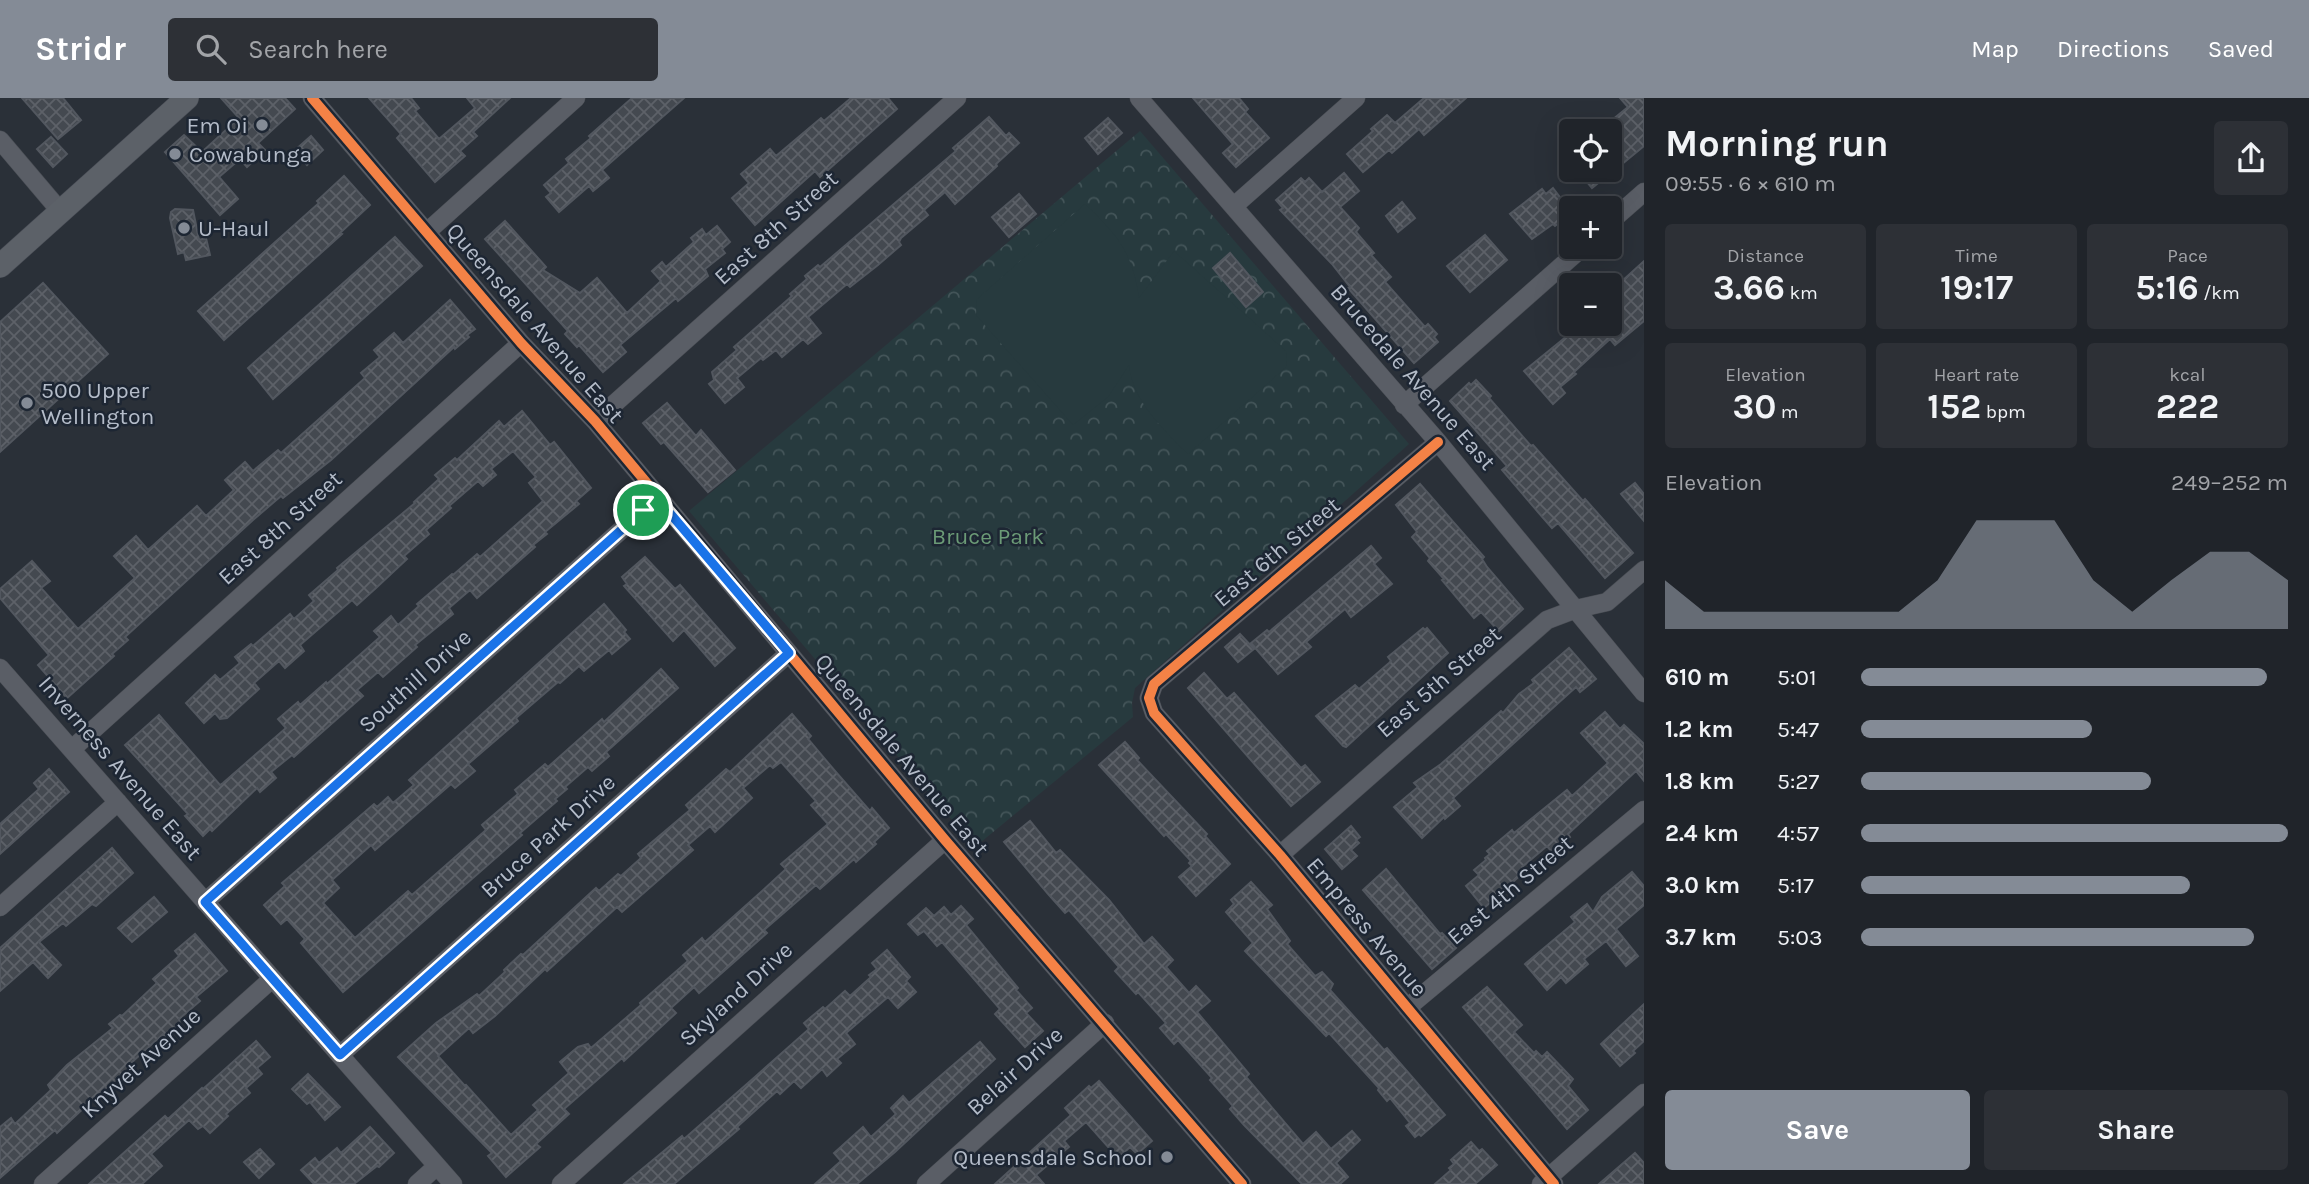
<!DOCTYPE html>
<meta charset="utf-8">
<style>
:root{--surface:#20242a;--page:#2d3036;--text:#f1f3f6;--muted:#a2a4a8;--line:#3d4147;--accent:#848b96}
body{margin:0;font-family:Karla,sans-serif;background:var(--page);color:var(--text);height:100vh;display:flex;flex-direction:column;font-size:26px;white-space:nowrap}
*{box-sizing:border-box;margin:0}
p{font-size:23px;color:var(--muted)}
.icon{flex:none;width:38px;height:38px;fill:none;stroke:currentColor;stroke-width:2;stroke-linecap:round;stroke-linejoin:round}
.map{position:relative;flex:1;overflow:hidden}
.side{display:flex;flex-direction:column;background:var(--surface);width:665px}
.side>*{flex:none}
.controls{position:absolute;left:1559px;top:21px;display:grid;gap:14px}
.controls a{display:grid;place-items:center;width:63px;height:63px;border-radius:7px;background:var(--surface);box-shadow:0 7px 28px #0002,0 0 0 2px var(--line);font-size:35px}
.pin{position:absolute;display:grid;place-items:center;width:60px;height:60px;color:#fff;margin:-30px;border:4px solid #fff;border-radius:50%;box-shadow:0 2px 7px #0007}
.round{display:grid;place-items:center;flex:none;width:74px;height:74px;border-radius:7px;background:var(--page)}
.summary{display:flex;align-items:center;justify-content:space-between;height:119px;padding:0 21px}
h1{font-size:38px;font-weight:700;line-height:52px}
.figures{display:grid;grid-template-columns:repeat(3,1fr);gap:10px;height:119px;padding:7px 21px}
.figures div{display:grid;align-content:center;border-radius:7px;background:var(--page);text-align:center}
.figures b{font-size:35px;font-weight:700}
.figures small{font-size:19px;font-weight:400}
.figures p{font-size:19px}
.chart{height:196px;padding:14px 21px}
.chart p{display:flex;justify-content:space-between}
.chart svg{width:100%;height:126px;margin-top:7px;fill:var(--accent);opacity:.7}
.primary-button{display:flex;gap:14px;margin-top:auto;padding:14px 21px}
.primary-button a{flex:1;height:80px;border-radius:7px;background:var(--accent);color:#fff;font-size:28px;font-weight:700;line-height:80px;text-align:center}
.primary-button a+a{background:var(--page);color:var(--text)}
ul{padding:0 21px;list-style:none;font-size:23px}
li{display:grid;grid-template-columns:112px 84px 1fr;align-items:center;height:52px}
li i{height:18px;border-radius:9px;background:var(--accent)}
header{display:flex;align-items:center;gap:42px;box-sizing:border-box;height:98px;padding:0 35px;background:var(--accent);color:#fff}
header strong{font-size:33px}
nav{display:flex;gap:38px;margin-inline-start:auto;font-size:24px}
.search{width:490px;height:63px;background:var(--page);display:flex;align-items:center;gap:18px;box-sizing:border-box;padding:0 24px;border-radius:7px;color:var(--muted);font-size:26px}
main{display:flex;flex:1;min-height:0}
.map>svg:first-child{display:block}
.forest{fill:url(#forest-crowns)}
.garden{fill:#273a3e}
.building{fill:url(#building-cross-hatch);stroke:#52575f;stroke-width:2;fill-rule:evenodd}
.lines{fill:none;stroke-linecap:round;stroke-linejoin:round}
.minor-casing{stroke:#484c53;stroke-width:19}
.major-casing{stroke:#484c55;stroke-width:24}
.minor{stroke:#5a5e66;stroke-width:18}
.major{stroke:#5c6168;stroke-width:23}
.cycleway-casing{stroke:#1d2633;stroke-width:15}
.cycleway{stroke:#f48246;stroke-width:10}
.route-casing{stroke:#fff;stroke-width:14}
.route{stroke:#1a73e8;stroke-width:9}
.poi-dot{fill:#848b96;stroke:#1d2633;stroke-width:2.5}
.labels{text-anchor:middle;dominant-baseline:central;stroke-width:5;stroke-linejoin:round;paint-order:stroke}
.poi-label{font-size:23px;fill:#b4bcc9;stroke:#1d2633;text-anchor:start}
.street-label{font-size:23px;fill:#b4bcc9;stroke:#1d2633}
.park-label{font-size:23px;fill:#6b9a76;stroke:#1d2633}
</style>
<header>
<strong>Stridr</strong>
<div class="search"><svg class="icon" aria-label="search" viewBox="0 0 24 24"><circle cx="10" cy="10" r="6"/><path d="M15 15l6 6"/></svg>Search here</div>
<nav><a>Map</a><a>Directions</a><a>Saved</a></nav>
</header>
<main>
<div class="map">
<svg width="1644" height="1086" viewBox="0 0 1644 1086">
<defs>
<pattern id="forest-crowns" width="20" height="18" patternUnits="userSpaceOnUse" patternTransform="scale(1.75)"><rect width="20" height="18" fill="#273a3e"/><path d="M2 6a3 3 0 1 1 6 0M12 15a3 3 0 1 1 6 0" fill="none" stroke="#445559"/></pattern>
<pattern id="building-cross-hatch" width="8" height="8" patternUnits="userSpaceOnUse" patternTransform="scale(1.75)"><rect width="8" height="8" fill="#444950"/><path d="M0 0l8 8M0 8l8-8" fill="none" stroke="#5d6168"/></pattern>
</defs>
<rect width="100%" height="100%" fill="#2a3038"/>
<!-- forest -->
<path class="forest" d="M1140,33L1409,346L1135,590L1132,605L1133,619L975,749L689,413Z"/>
<!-- garden -->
<path class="garden" d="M1085,106C1118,138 1132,153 1139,200L1174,153L1287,254L1286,269L1188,356C1163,331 1133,304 1129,267L1108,299L1073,327L976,217L977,201Z"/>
<!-- building -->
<path class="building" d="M22,0H63L81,22L58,41Z
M221,0H285L295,11L258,45L265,52L247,69L240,61L219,79L238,101L220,117L165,54L184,37L202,54L239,20Z
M369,0H411L419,10L415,13L439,41L475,10L467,0H510L473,34L477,38L460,53L465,58L435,84L397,40L401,36Z
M632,0H684L602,72L609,80L593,93L589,88L559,114L546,99L551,95L544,87L569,65L566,61L591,40L589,38Z
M851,0H888L897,11L820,79L815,73L755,127L732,100L749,85L741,76L770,51L776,58L821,20L824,23Z
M1193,0H1239L1248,11L1245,14L1269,40L1236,69L1223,55L1233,46Z
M1424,0H1466L1424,37L1419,31L1392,55L1389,52L1363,74L1347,56L1373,33L1371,31L1387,17L1395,25Z
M1620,0H1644V48L1622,66L1610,52V33L1601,31L1628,9Z
M989,19L1006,38L1009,35L1019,45L996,66L997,68L955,106L945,94L924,112L928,117L901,140L899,144L901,147L878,167L850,189L847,186L808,219L821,235L808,246L803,241L782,259L776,252L763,262L761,260L737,280L744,289L725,305L709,286L714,282L712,274L737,252L734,249L792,198L790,196L807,181L805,178L818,167L820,169L956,53L953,50Z
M1108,20L1122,35L1098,56L1085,40Z
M311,38L323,52L307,67L294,53Z
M51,39L67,56L53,69L37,51Z
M1577,72H1614L1592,90Z
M1344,75L1359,93L1340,109L1359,130L1356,134L1374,155L1371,157L1391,179L1385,184L1425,229L1428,226L1437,236L1434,239L1438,244L1414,265L1348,190L1350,189L1332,166L1280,112L1283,110L1276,102L1301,80L1305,84L1309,80L1322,94Z
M344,78L370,107L340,135L342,136L224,242L198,213L319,105L317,103Z
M1553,90L1572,115L1555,128L1553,126L1532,141L1510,116L1542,91L1546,96Z
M1019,96L1036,116L1009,139L992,119Z
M1402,104L1415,120L1398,134L1386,118Z
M175,111L193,112L199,142L206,140L210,157L186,162L184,154L178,156L170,120L171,114Z
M505,123L546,169L543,172L580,195L597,180L627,215L661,183L652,173L662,164L666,169L694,144L691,140L702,131L706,137L717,128L730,144L722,151L725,155L705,171L708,178L678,203L676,200L620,247L626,254L603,274L579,247L577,249L565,236L568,233L485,141Z
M1485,137L1507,162L1470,194L1447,168Z
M395,139L422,168L273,301L248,270Z
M1230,155L1263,194L1246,209L1213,170Z
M1644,163V223L1615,247L1610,241L1574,274L1576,276L1560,289L1565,295L1553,306L1524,273L1567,238L1565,235L1576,226H1610V194Z
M43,185L108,256L0,354V224Z
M450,202L475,231L467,237L469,239L455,251L454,249L331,362L283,400L281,398L253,422L125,539L128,542L112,556L114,558L67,600L38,567L49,557L0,500V491L32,463L50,483L41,490L78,531L135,480L114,458L136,438L148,452L197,408L206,418L234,392L225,382L245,364L253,373L278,352L281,355L365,280L361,275L380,259L374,252L394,235L403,245Z
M1476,282L1491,298L1489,300L1531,348L1533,347L1583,403L1585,401L1633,455L1605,480L1558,425L1552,430L1538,414L1502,372L1507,368L1450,303L1469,285L1471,287Z
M667,305L696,338L701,332L735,372L708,394L664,344L661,346L643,325Z
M522,313L550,347L554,344L591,390L576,403L579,406L545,434L547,436L533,447L535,449L477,500L470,492L449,510L453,516L415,547L417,549L383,579L378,574L357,592L363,598L294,659L292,657L271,674L276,680L260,694L257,690L212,733L210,731L203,738L185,718L188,716L125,647L159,617L220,687L223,685L286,630L278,621L298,604L300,607L326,584L327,586L380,539L374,533L391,518L398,527L419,508L417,506L452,476L453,477L477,456L480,459L543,403L529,385L536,379L513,353L491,371L496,377L483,388L478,383L449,408L451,410L426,432L429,436L404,458L407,461L376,490L357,507L352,502L300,547L304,553L285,570L279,563L254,585L259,591L227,620L220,621L215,615L204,625L186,605L215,577L220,582L240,565L235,559L251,546L253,548L290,516L294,521L314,503L309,497L338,472L337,470L415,405L414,404L439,381L435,377L455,360L457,362L499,323L504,329Z
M1635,385L1644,396V423L1621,396Z
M1420,386L1484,459L1482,461L1487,469L1523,511L1499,533L1481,514L1474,520L1442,482L1444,481L1428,463L1430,460L1412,439L1417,434L1396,407Z
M1371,448L1381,460L1374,466L1392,486L1351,519L1345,511L1306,544L1311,549L1278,576L1251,545L1267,532L1269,534Z
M645,459L675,491L680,487L735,550L715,568L684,532L673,543L624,488L627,486L622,479Z
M604,506L626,532L624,534L630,541L612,556L609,552L584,573L579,568L560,585L558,584L516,620L518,623L468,666L475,673L455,690L451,686L375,752L371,747L332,782L339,790L323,805L355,840L408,793L412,797L486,732L482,727L518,696L515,692L545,666L548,669L602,621L604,624L661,571L678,590L606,654L609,658L592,673L588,669L565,689L567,691L555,701L557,703L520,735L522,737L343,894L301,845L305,841L287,821L281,826L264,807L285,788L282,785L374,706L377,709L388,699L393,705L414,687L409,682Z
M1423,530L1425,532L1427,530L1448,555L1346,649L1343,648L1316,618L1355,587L1359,591L1389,565L1391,563L1388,559Z
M1240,536L1254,551L1238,564L1225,549Z
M1569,550L1596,581L1580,594L1576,589L1453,700L1460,708L1445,721L1444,719L1422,740L1394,709L1418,689L1414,685L1441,666L1501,613L1503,615L1519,596L1534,585L1532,582Z
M1204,575L1227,601L1234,595L1301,670L1305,667L1320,684L1291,708L1188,590Z
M1605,614L1620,631L1624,627L1644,646V683L1636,673L1568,736L1570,739L1552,754L1547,748L1522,769L1525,773L1484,810L1466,788L1479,777L1474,772L1486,762L1485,760L1490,756L1487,753L1512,732L1514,735L1567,692L1572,698L1608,665L1581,635Z
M792,616L811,638L808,641L835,673L870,713L872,710L889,730L874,744L876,746L856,764L854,761L820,791L816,787L764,832L767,835L699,895L694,889L671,910L676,915L624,963L622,960L564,1011L569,1016L536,1046L540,1049L506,1079L488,1058L492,1055L398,959L436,925L477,896L479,898L505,874L504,872L521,856L523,857L596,790L599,793L618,776L621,778L641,760L638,756L690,712L686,707L726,671L730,674ZM781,664L816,703L811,707L828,726L781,766L786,771L761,794L705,844L702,840L683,857L688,863L640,905L641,907L591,950L588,946L578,949L560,964L569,975L533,1007L538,1012L511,1037L466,987L465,988L438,958L469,930L473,935L495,918L545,871L547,873L617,809L622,814L693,752L688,747L710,728L715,734L752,700L743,690L770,667L773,670Z
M1125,644L1139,660L1137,662L1207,736L1205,738L1230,766L1196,798L1179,779L1192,768L1189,765L1191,763L1166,736L1164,738L1099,667Z
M49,671L69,694L0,756V726L39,691L34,685Z
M1030,723L1056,755L1060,752L1109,802L1144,846L1152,839L1173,862L1166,869L1189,895L1196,888L1210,903L1197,914L1249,976L1246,979L1303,1046L1316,1034L1331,1051L1352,1033L1360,1042L1336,1065L1348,1079L1340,1086H1302L1244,1027L1230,1011L1233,1008L1210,982L1212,980L1178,942L1174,946L1160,930L1166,925L1138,894L1136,896L1115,873L1119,869L1069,812L1065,815L1049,797L1004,744Z
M1351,728L1360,739L1356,742L1359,745L1351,752L1357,758L1342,771L1325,751Z
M112,750L133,775L96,808L92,806L66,828L63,825L39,844L61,867L48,880L33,864L0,893V850Z
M1386,771L1440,836L1442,835L1456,850L1432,871L1363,792Z
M1632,774L1644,788V807L1616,831L1638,858L1626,868L1606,843L1584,861L1588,866L1566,885L1561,879L1547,892L1525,866L1575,824L1571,819L1587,806L1593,814L1602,799Z
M1251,784L1272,807L1267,811L1290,843L1287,846L1315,878L1322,874L1333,886L1330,892L1384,952L1387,950L1445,1017L1421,1038L1419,1036L1415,1039L1406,1028L1410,1025L1390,1000L1387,1003L1378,992L1379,990L1329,935L1326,938L1245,853L1253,845L1226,814L1234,806L1231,802Z
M154,799L167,814L132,844L118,830Z
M961,808L973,821L966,827L1018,890L1016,892L1032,910L1026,915L1043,933L1025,949L995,916L1000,911L942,844L937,848L924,833L918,837L908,826L926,810L934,818L944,809L951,817Z
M195,836L227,873L196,899L200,903L179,921L180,927L167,939L163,936L131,965L133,968L86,1006L87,1007L57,1035L55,1032L0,1080V1029L11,1020L15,1026L51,992L48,987L67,967L113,930L109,926L120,917L122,918L157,885L153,881L179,858L175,853Z
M887,852L910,879L906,883L916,894L898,910L888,899L846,935L855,946L837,961L841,965L827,978L822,971L801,990L794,983L780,996L777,993L737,1029L739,1031L674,1086H624L682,1038L684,1041L756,978L809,931L804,925L823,909L825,911L845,893L850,898L871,879L869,877L877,871L872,865Z
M1487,889L1522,927L1514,934L1534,955L1536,953L1542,959L1547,954L1573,981L1568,988L1588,1012L1567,1031L1463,909Z
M1644,906V943L1633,953L1635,955L1620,968L1601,946Z
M256,943L270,959L257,970L262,976L246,990L250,995L226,1016L228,1018L210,1035L203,1028L198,1031L189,1022L151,1056L162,1068L142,1086H89L165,1018L168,1021L202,990L203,991Z
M980,944L995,961L895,1054L857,1086H815L841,1063L834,1055L863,1029L871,1039L896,1016L891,1010L903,998L909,1005Z
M308,976L340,1009L325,1022L310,1004L307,1006L292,991Z
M1099,983L1152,1043L1137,1056L1130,1049L1118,1060L1086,1024L1064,1043L1069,1049L1036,1077L1044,1086H995L1071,1017L1065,1010L1089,988L1091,990Z
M370,1029L394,1055L379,1069L377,1068L354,1086H314L301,1072L315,1060L319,1065L337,1050L341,1055Z
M1471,1044L1479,1053L1482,1051L1497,1067L1475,1086H1435L1451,1072L1449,1070L1454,1066L1451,1062Z
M260,1051L274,1066L259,1080L244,1064Z
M1635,1055L1644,1065V1086H1599Z"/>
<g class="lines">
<defs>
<path id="minor" d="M312,0L521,245L595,323L945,742L1242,1086
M1139,0L1438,344L1644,595
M0,42L61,114
M1234,108L1356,0
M1610,124L1644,94
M428,133L576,0
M1404,307L1583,149
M595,323L957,0
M1438,344L1154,586L1149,600L1154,615L1280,757L1554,1086
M0,570L453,1086
M72,651L521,245
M1280,757L1547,522L1576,511L1607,504L1644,472
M205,804L657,400
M0,809L118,704
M1407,910L1644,712
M340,957L789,555
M43,1086L272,881
M417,1086L437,1068
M561,1086L945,742
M926,1086L1105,925
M1541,1086L1644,995"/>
<path id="major" d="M0,168L187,0"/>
</defs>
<!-- minor casing -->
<use href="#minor" class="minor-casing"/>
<!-- major casing -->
<use href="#major" class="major-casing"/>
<!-- minor -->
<use href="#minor" class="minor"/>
<!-- major -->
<use href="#major" class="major"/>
<defs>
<path id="cycleway" d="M312,0L521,245L595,323L945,742L1242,1086
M1438,344L1154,586L1149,600L1154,615L1280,757L1554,1086"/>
</defs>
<!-- cycleway casing -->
<use href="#cycleway" class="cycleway-casing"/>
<!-- cycleway -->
<use href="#cycleway" class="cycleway"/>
</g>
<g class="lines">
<defs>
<path id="route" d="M657,400L789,555L340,957L205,804Z"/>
</defs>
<!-- route casing -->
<use href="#route" class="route-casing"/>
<!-- route -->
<use href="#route" class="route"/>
</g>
<!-- markers -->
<g class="poi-dot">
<circle cx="262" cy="27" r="7"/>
<circle cx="175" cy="56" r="7"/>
<circle cx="184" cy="130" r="7"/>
<circle cx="27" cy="305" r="7"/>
<circle cx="1167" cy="1059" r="7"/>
</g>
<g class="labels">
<!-- poi labels -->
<g class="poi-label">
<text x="248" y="27" text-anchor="end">Em Oi</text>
<text x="189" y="56">Cowabunga</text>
<text x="198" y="130">U-Haul</text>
<text x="41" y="292">500 Upper<tspan x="41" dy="26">Wellington</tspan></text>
<text x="1153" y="1059" text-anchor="end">Queensdale School</text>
</g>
<!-- street labels -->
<g class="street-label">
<text transform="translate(776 130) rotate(-42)">East 8th Street</text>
<text transform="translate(535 225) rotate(49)">Queensdale Avenue East</text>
<text transform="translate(1413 279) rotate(49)">Brucedale Avenue East</text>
<text transform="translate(280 430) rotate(-42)">East 8th Street</text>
<text transform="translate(1277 454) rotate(-40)">East 6th Street</text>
<text transform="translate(415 583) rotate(-42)">Southill Drive</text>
<text transform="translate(1439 584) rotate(-41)">East 5th Street</text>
<text transform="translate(902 657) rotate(50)">Queensdale Avenue East</text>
<text transform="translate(120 670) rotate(49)">Inverness Avenue East</text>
<text transform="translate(548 738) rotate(-42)">Bruce Park Drive</text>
<text transform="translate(1510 792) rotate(-40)">East 4th Street</text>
<text transform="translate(1367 829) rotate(50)">Empress Avenue</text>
<text transform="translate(736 896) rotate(-42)">Skyland Drive</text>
<text transform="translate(141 965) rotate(-42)">Knyvet Avenue</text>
<text transform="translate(1015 973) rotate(-42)">Belair Drive</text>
</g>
<!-- park labels -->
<g class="park-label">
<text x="988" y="438">Bruce Park</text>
</g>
</g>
</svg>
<div class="controls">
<a><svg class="icon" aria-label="locate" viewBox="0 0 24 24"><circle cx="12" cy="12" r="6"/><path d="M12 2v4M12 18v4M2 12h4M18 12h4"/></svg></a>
<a>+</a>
<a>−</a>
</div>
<div class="pin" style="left:643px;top:412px;background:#1e9e55"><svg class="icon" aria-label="arrive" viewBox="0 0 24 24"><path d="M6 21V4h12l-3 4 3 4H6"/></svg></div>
</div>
<section class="side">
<div class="summary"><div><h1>Morning run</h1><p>09:55 · 6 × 610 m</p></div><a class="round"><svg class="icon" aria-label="share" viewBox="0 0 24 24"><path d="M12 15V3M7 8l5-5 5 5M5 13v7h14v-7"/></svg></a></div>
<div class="figures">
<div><p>Distance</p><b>3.66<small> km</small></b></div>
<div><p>Time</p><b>19:17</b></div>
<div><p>Pace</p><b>5:16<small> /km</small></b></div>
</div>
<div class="figures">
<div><p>Elevation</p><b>30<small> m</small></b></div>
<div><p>Heart rate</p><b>152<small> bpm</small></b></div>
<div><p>kcal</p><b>222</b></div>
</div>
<div class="chart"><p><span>Elevation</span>249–252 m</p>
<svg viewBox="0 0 160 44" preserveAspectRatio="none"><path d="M0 44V27L10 38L20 38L30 38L40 38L50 38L60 38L70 27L80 6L90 6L100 6L110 27L120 38L130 27L140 17L150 17L160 27V44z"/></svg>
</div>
<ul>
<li><b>610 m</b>5:01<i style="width:95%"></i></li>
<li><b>1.2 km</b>5:47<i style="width:54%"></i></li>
<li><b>1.8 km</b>5:27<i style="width:68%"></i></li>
<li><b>2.4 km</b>4:57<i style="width:100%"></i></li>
<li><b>3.0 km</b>5:17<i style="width:77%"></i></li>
<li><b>3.7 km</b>5:03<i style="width:92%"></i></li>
</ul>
<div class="primary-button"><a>Save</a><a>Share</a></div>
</section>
</main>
